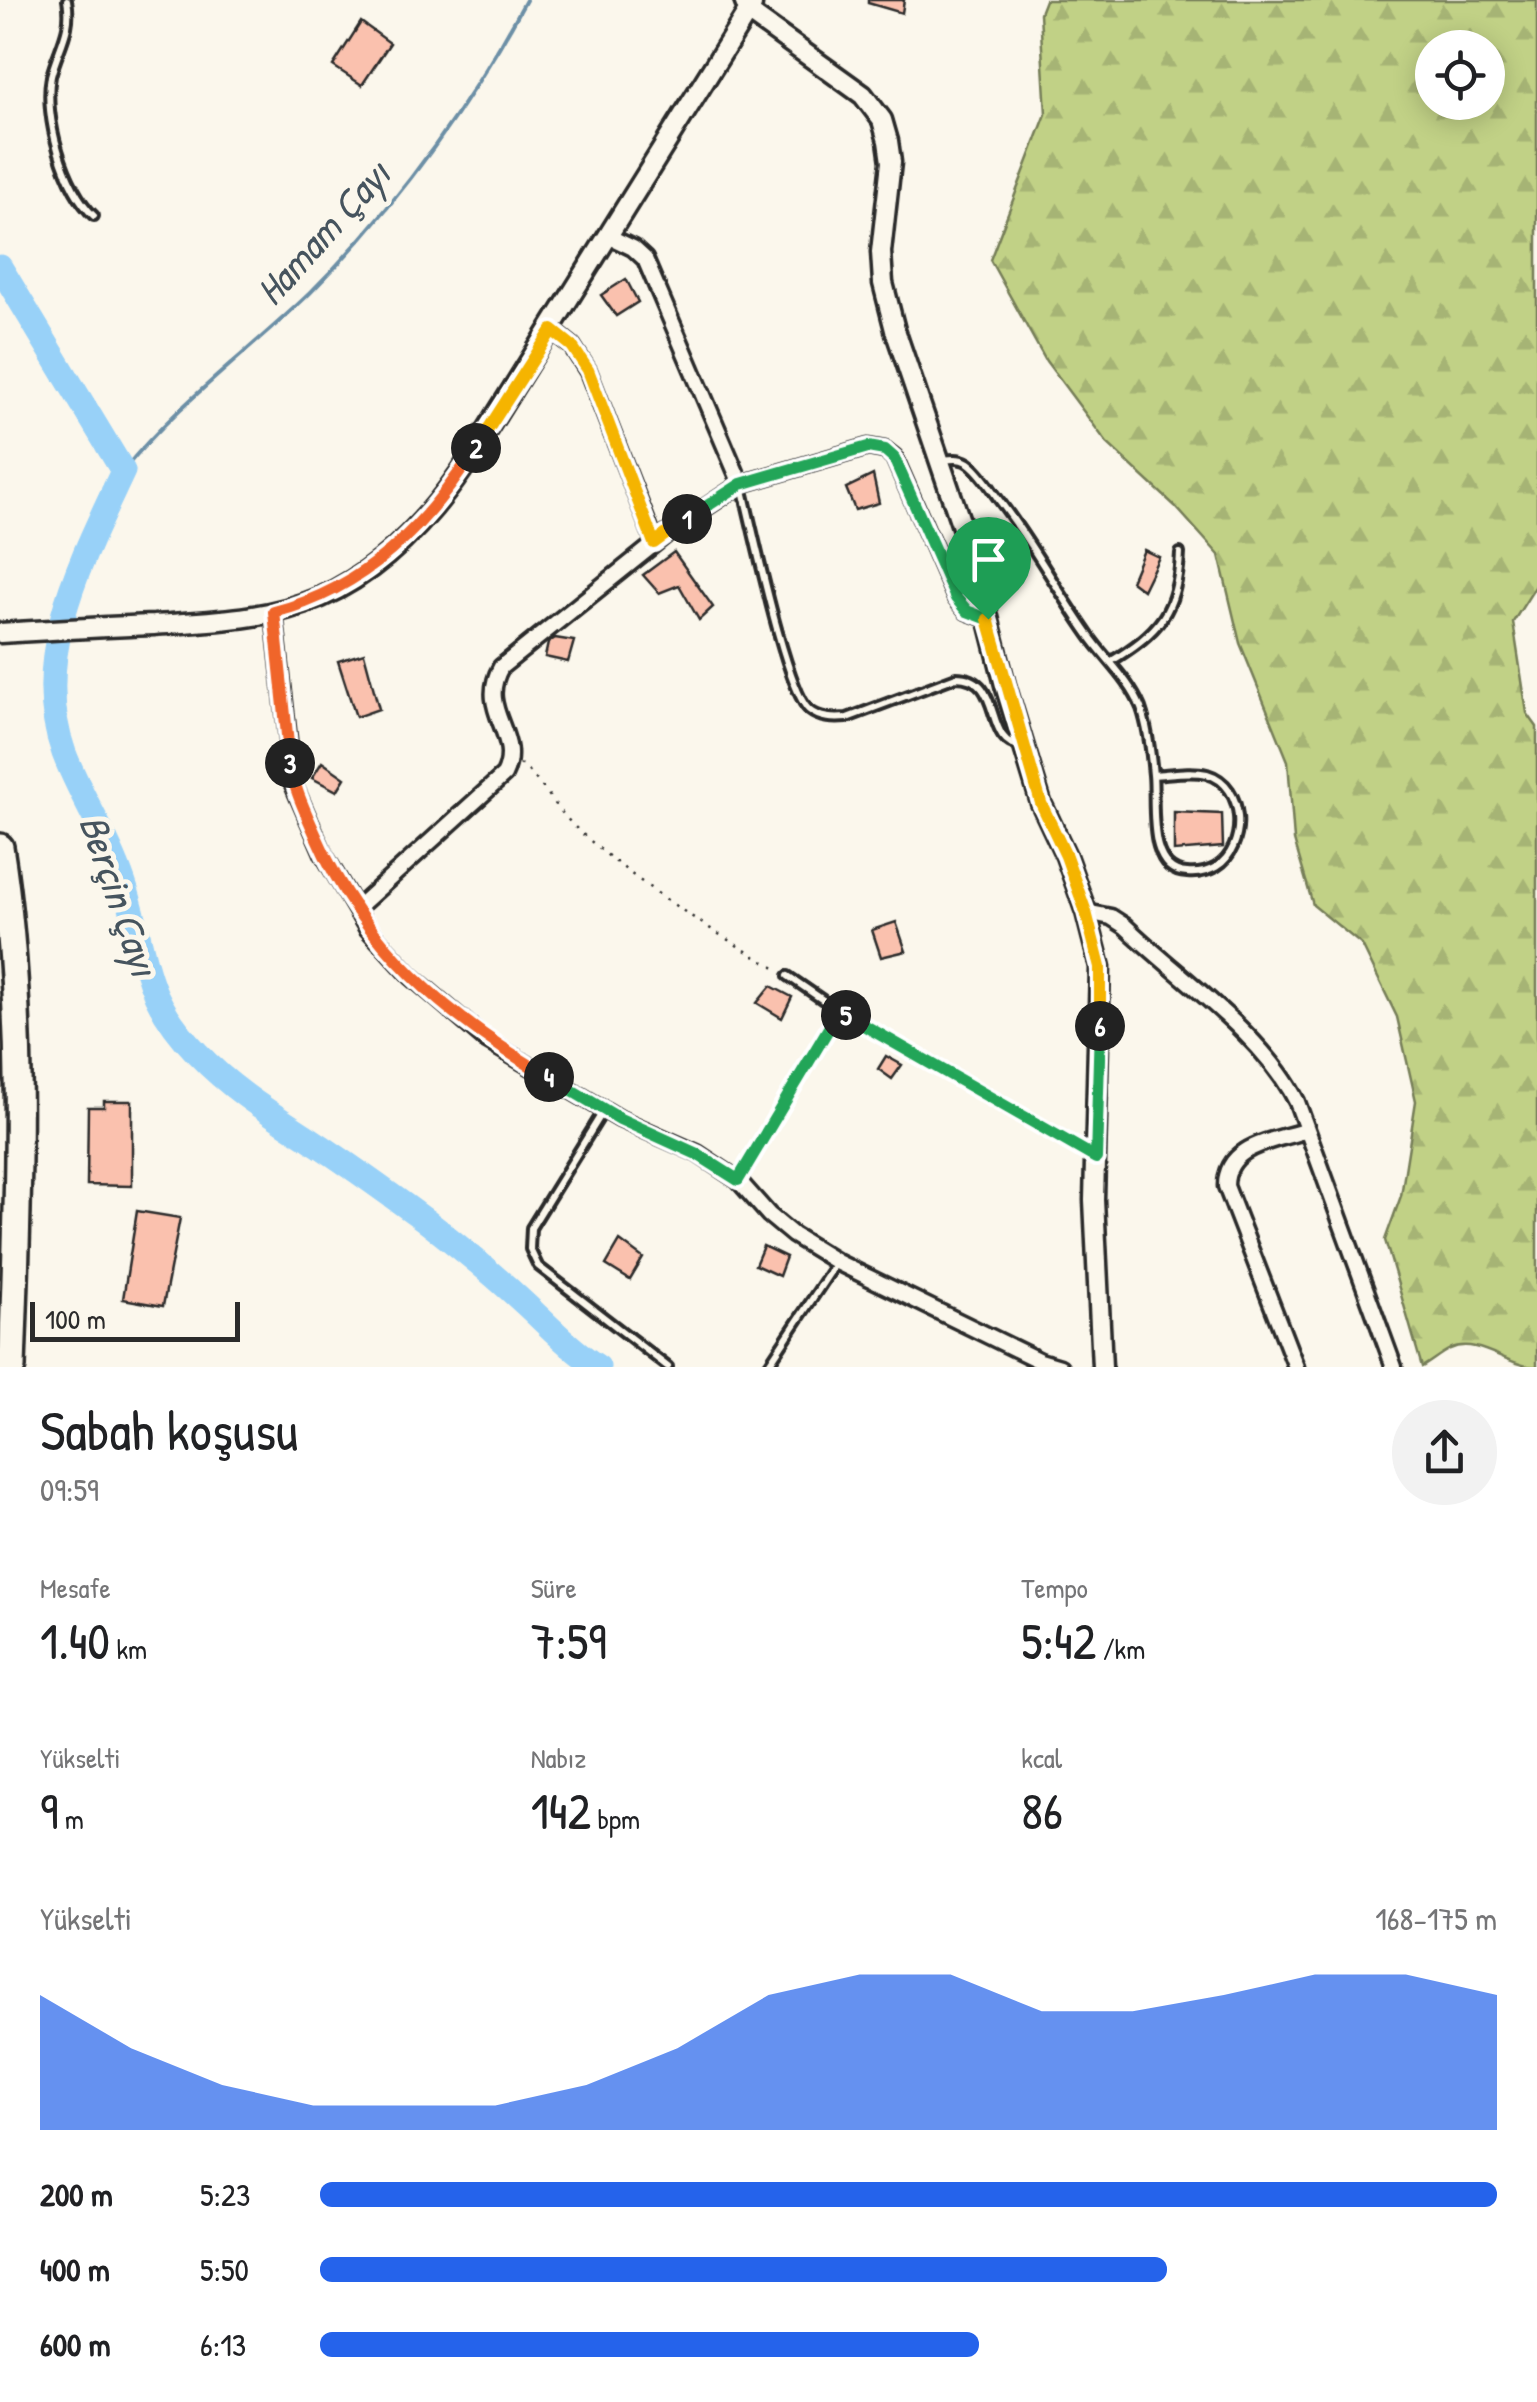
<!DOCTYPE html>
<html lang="tr">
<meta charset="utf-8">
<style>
:root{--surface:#fff;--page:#f2f2f2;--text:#202124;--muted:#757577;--accent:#2563eb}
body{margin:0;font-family:"Patrick Hand",sans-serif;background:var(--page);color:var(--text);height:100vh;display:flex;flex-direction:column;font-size:38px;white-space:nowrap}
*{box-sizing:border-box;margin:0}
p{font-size:32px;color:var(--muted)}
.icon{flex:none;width:55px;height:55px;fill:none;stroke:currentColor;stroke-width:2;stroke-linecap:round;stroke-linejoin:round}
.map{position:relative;height:1367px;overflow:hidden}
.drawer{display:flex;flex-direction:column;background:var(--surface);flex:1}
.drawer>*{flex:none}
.fabs{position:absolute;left:1415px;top:30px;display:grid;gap:20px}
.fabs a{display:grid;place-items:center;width:90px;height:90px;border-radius:50%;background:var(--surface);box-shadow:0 5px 25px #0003;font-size:50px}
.scale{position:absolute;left:30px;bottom:25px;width:210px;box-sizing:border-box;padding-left:10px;border:5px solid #2b2b2b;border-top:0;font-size:28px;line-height:35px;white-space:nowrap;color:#2b2b2b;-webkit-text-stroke:8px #fbf7ec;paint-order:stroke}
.pin{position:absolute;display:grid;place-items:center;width:85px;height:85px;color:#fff;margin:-102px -42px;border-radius:50% 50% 50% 0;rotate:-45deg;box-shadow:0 0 10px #0007}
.pin .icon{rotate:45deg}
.km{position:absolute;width:50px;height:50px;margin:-25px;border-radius:50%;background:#222;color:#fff;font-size:28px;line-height:50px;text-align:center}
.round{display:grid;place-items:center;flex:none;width:105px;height:105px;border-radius:52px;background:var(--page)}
.overview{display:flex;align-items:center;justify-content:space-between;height:170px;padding:0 40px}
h1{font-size:55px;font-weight:600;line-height:75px}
.stats{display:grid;grid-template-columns:repeat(3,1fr);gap:15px;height:170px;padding:10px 40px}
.stats div{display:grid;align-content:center}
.stats b{font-size:50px;font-weight:600}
.stats small{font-size:28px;font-weight:400}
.stats p{font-size:28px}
.chart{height:280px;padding:20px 40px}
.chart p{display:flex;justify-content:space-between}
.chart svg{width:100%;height:180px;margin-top:10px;fill:var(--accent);opacity:.7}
ul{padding:0 40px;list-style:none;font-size:32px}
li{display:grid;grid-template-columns:160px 120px 1fr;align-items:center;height:75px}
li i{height:25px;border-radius:12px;background:var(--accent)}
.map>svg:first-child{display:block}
.forest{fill:url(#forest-firs);stroke:#767e58;stroke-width:2.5;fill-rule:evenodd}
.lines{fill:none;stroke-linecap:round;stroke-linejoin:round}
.stream{stroke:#6c8fa6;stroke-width:4}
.river{stroke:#98d1f8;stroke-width:25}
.building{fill:#fac1ae;stroke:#2b2b2b;stroke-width:2.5}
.lane-casing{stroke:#2b2b2b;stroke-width:14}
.street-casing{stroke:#2b2b2b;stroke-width:21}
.secondary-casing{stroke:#2b2b2b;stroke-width:25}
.highway-casing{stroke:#2b2b2b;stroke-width:32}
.path{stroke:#2b2b2b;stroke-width:2.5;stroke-dasharray:2.5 8;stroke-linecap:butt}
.lane{stroke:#fbf7ec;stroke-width:6}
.street{stroke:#fbf7ec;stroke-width:14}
.secondary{stroke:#fbf7ec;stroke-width:18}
.highway{stroke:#fbf7ec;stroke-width:25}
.split-1-casing{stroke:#fff;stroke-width:20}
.split-2-casing{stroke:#fff;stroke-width:20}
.split-3-casing{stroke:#fff;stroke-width:20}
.split-4-casing{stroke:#fff;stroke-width:20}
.split-5-casing{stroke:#fff;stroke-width:20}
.split-6-casing{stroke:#fff;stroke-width:20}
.split-7-casing{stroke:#fff;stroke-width:20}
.split-1{stroke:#22a559;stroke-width:12}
.split-2{stroke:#f5b400;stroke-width:12}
.split-3{stroke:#f0652b;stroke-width:12}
.split-4{stroke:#f0652b;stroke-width:12}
.split-5{stroke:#22a559;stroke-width:12}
.split-6{stroke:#22a559;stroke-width:12}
.split-7{stroke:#f5b400;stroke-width:12}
.labels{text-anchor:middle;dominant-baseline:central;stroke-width:10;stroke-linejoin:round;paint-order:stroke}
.water-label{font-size:40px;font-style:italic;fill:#46545e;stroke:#fbf7ec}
</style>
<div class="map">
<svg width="1537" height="1367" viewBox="0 0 1537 1367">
<defs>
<pattern id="forest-firs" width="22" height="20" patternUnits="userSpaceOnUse" patternTransform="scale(2.5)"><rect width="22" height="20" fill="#c1d186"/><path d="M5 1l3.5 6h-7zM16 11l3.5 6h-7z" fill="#a6b474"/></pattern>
</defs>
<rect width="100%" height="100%" fill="#fbf7ec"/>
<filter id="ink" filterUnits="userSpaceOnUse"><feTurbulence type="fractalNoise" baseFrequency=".01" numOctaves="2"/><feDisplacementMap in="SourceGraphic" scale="20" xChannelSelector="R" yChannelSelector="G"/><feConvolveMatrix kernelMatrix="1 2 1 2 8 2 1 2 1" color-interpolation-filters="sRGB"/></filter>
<g filter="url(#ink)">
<!-- forest -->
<path class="forest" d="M1045,0H1537V584L1513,622L1527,713L1537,727V1367C1508,1367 1478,1336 1450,1349C1440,1354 1431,1362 1422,1367L1385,1240L1401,1196L1416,1101L1397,1017L1362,945L1313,905L1294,840L1288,761L1240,643L1219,555L1175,506L1107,443L1046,361L990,260L1046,114L1040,13ZM1432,48H1488V102H1432Z"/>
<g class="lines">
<!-- stream -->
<path class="stream" d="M123,471C177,403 248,353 310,293C396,207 468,107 526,0"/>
<!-- river -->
<path class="river" d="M0,267L123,471C83,557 29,656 64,753C81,798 109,838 124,884C149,957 138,992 198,1054C233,1091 272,1114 313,1141C351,1166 388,1193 425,1220C459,1246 492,1273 524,1303C548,1325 570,1349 598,1367"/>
</g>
<!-- building -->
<path class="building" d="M868,0H904L902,13L868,3Z
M361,22L390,43L362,85L333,66Z
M626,279L638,302L616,316L601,295Z
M873,475L879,503L855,510L846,488Z
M1144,550L1159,557L1143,590L1131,581Z
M674,552L713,607L699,620L679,585L659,593L643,575Z
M555,638L574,641L568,662L545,657L548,643Z
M364,653L379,709L356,717L338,661Z
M322,762L345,778L337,791L312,778Z
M1174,812L1222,814L1223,847L1174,851Z
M896,922L906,951L881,957L872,930Z
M771,986L792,997L782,1018L757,1003Z
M886,1056L902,1065L892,1079L878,1069Z
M104,1101H132V1186L87,1185L88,1107H104Z
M137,1211L180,1218L163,1306L123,1299Z
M620,1241L643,1258L630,1280L606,1265Z
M763,1246L786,1257L779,1276L755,1265Z"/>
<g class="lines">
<defs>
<path id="lane" d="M67,0C73,30 58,48 51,76C43,116 64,189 94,216
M942,460C952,459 962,457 971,465C982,474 991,489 999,500C1032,543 1057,590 1088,634C1105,659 1129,679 1141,708C1148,728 1151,753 1153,775C1156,803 1145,871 1187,873C1197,874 1207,872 1216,867C1248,848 1246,785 1207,774C1191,770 1170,774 1153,775
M742,486C752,525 786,690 809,710C820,719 834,719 847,718L956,677C1005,677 982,744 1022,746
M1110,662C1159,632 1178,611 1180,553
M788,976L839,1011L1092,1156
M604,1110L531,1228L530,1249L538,1266L668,1367
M739,1177L839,1011
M767,1367L836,1263"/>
<path id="street" d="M610,237L633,248L645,259L741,484
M552,330L572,346L588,371L655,543
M274,612L293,784L324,855L367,928L411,976L487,1041L620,1119L697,1153L738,1180L769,1215L793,1235L837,1262L1040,1361L1060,1367
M356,909L504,775C524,735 476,711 501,667L673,529L741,484L868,447L885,450L894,457L956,598L967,611L988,619
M1086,912L1111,917L1125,926C1180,979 1263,1034 1297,1102L1394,1367
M1296,1367L1226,1186C1226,1144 1275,1141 1307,1130"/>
<path id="secondary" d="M744,0L749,13L863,95L882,120L888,141L891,162L881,252L883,283L895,330L975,565L1005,685L1041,803L1066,856L1086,912L1100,967L1094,1200L1102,1367
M0,633C51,630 103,627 154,625C210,621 268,620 321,597C380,571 426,522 462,470L752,5"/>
<path id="highway" d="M0,847C27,1019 18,1193 12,1367"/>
</defs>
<!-- lane casing -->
<use href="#lane" class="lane-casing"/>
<!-- street casing -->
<use href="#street" class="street-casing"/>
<!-- secondary casing -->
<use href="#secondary" class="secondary-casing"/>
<!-- highway casing -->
<use href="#highway" class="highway-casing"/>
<!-- path -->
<path class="path" d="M520,764C541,780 556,809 576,828C636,883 707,928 778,970"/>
<!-- lane -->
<use href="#lane" class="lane"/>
<!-- street -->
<use href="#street" class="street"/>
<!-- secondary -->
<use href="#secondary" class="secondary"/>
<!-- highway -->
<use href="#highway" class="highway"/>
</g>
</g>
<g class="lines" filter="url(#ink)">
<defs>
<path id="split-1" d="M687,519L741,484L868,447L885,450L894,458L956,598L967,611L988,619"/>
<path id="split-2" d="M476,448L552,330L572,346L588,370L654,543L687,519"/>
<path id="split-3" d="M290,763L274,612C365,589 427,525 476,448"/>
<path id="split-4" d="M290,763C294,789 305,811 316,836C365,948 446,1016 549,1077"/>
<path id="split-5" d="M549,1077L620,1119L697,1154L738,1180L839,1011L846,1015"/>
<path id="split-6" d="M846,1015L1096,1158L1100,1026"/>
<path id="split-7" d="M988,619L1041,803L1066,856L1086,912L1100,967V1026"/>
</defs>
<!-- split-1 casing -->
<use href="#split-1" class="split-1-casing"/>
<!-- split-2 casing -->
<use href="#split-2" class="split-2-casing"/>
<!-- split-3 casing -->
<use href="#split-3" class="split-3-casing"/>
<!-- split-4 casing -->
<use href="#split-4" class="split-4-casing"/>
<!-- split-5 casing -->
<use href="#split-5" class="split-5-casing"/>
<!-- split-6 casing -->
<use href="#split-6" class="split-6-casing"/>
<!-- split-7 casing -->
<use href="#split-7" class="split-7-casing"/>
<!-- split-1 -->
<use href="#split-1" class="split-1"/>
<!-- split-2 -->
<use href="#split-2" class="split-2"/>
<!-- split-3 -->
<use href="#split-3" class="split-3"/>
<!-- split-4 -->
<use href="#split-4" class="split-4"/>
<!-- split-5 -->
<use href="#split-5" class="split-5"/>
<!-- split-6 -->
<use href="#split-6" class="split-6"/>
<!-- split-7 -->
<use href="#split-7" class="split-7"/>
</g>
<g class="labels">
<!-- water labels -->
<g class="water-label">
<text transform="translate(322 232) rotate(-48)">Hamam Çayı</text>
<text transform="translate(120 895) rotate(71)">Berçin Çayı</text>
</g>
</g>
</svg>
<div class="fabs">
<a><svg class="icon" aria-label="locate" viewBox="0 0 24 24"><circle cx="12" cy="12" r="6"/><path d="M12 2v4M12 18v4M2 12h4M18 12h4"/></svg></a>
</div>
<div class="scale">100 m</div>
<div class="pin" style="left:988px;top:619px;background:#1e9e55"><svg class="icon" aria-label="arrive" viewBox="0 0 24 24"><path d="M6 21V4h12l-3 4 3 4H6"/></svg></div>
<b class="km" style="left:687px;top:519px">1</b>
<b class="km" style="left:476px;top:448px">2</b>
<b class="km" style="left:290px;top:763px">3</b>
<b class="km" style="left:549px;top:1077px">4</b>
<b class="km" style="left:846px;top:1015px">5</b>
<b class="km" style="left:1100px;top:1026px">6</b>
</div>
<section class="drawer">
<div class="overview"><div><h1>Sabah koşusu</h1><p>09:59</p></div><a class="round"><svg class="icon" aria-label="share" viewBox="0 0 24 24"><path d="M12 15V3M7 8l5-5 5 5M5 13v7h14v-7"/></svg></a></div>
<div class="stats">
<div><p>Mesafe</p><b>1.40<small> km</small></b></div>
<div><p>Süre</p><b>7:59</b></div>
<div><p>Tempo</p><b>5:42<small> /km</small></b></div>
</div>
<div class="stats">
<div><p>Yükselti</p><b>9<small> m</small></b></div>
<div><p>Nabız</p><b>142<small> bpm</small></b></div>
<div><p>kcal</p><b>86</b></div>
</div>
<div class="chart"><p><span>Yükselti</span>168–175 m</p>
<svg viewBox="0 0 160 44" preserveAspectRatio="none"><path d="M0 44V11L10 24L20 33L30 38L40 38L50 38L60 33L70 24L80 11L90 6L100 6L110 15L120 15L130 11L140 6L150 6L160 11V44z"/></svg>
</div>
<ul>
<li><b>200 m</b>5:23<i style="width:100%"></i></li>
<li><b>400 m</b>5:50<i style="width:72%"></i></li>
<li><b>600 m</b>6:13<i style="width:56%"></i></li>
</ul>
</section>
